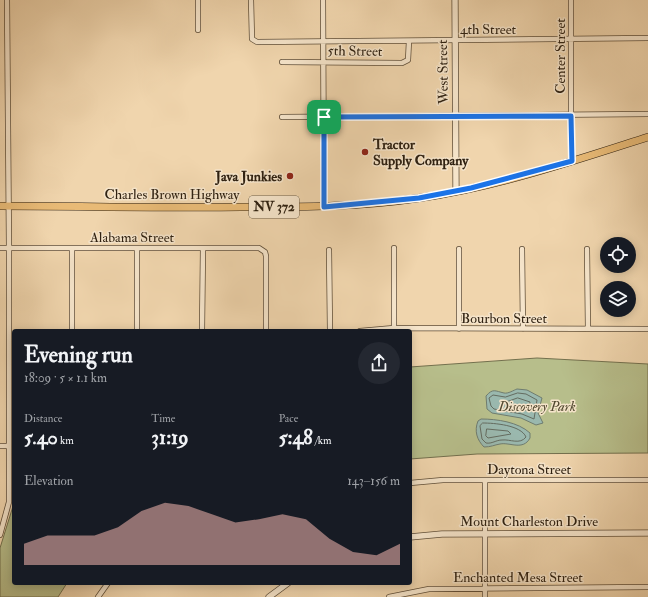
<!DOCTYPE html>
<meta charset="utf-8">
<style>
:root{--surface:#171b24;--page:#242831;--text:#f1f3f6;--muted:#9ea1a6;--accent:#c59692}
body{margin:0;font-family:"IM FELL Double Pica",serif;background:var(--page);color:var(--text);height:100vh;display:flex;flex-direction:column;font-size:15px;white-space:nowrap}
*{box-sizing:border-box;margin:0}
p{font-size:13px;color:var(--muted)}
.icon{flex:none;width:22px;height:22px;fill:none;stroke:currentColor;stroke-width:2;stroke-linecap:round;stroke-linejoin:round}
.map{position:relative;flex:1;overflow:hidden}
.panel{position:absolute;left:12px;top:329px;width:400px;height:256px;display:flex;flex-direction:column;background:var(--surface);border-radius:4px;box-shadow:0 2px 10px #0003}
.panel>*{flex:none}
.tools{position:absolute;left:600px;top:237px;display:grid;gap:8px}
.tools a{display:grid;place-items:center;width:36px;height:36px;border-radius:50%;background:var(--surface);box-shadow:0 2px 10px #0003;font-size:20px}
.pin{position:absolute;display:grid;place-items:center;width:34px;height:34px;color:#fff;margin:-17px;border-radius:8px;box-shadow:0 2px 6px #0006}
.round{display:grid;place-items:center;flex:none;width:42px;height:42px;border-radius:21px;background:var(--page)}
.headline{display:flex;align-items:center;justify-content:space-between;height:68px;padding:0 12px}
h1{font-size:22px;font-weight:800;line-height:30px}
.stats{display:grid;grid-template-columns:repeat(3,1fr);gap:6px;height:68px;padding:4px 12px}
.stats div{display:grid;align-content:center}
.stats b{font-size:20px;font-weight:800}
.stats small{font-size:11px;font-weight:400}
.stats p{font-size:11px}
.chart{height:112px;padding:8px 12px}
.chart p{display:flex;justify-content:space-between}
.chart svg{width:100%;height:72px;margin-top:4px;fill:var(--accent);opacity:.7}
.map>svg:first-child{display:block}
.green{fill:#b7be8b;stroke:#73704e}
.water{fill:#9ab8ae;stroke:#6f7c6f}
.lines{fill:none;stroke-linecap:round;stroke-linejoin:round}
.shore{stroke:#646c60;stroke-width:1}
.minor-casing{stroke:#5f4e38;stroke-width:6}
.tertiary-casing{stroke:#5f4e38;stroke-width:7}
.primary-casing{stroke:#2f2111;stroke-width:8}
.minor{stroke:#f5e4ca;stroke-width:4.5}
.tertiary{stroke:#f5e4ca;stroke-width:5.5}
.primary{stroke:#e8ba76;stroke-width:7}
.route-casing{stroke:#fff;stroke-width:8}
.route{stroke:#1a73e8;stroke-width:5}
.poi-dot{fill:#8f2418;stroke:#f5e4ca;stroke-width:1.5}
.labels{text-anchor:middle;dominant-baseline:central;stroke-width:3;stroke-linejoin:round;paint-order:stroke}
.shield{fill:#f5e4ca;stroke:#6a5c48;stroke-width:1}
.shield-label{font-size:13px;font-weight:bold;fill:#2f2111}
.street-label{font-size:14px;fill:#2f2111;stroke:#f5e4ca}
.poi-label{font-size:14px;font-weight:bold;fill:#2f2111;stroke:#f5e4ca;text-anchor:start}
.park-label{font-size:14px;font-style:italic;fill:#514830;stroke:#f5e4ca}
</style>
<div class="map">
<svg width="648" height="597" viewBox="0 0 648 597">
<rect width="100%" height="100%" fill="#f0d5ad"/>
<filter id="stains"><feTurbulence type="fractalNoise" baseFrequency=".005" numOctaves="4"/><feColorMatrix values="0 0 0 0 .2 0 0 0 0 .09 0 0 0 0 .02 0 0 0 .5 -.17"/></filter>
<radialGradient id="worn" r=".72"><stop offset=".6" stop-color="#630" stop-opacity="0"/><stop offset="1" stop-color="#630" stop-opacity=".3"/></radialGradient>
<!-- green -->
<path class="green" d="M537,358L648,364V453L477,454L410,459V367Z
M14,503V583H67L58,597H0V548Z"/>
<!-- water -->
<path class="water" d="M517,389L527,390L542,398L538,413L543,423L536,425L521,418L492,413L487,409L486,396C493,388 495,391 504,393C508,394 514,390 517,389Z
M481,419C497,419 518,422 530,433V438C523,451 510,442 500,444C494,445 491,447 484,447C477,440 474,431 478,421Z"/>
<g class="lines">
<!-- shore -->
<path class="shore" d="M518,393L526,394L537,400L534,419L522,414L494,409L491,406L489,398L493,395L505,397Z
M518,398L530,402L529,411L506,405L507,402Z
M483,423C494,423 521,425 526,437C520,445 510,439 502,440C496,440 492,444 486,443L482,439L480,426Z
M487,429L508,431L511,434L488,438L486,436Z"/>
<defs>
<path id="minor" d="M198,0V30
M251,0L252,39L257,42L648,38
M323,0L324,207
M571,0V136L572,161
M282,62L402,63L408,60L409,41
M282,117L648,114
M0,248H259L265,252L266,256V331
M459,249V329
M522,249L523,329
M587,249L588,329
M329,250L330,331
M394,328V248
M72,331V248
M137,331V248
M202,331L203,248
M360,331L394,328L648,329
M0,446H9
M485,480V597
M410,483L443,480H648
M0,535L9,502V248L7,0
M98,597L108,583
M389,597L429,589L648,587"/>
<path id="tertiary" d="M455,0L456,191
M410,537L442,534L648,533
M269,597L288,583"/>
<path id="primary" d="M0,206C80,206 161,208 241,207C300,207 360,207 419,198C497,187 573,161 648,137"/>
</defs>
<!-- minor casing -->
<use href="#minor" class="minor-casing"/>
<!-- tertiary casing -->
<use href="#tertiary" class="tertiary-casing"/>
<!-- primary casing -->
<use href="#primary" class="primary-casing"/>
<!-- minor -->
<use href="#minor" class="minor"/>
<!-- tertiary -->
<use href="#tertiary" class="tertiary"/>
<!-- primary -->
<use href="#primary" class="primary"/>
</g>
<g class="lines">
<defs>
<path id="route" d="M571,116L572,161L471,188L419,198L324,207V117Z"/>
</defs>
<!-- route casing -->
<use href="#route" class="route-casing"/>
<!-- route -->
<use href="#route" class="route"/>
</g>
<!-- markers -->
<g class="poi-dot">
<circle cx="365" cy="152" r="4"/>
<circle cx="290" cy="176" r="4"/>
</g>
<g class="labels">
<!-- shield labels -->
<rect class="shield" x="249" y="196" width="50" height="22" rx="3"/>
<g class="shield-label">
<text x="274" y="207">NV 372</text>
</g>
<!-- street labels -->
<g class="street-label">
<text x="488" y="29">4th Street</text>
<text transform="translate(355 51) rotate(1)">5th Street</text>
<text transform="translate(560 56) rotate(-90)">Center Street</text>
<text transform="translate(443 72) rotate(-91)">West Street</text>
<text x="172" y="194">Charles Brown Highway</text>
<text x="132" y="237">Alabama Street</text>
<text x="504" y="318">Bourbon Street</text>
<text x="529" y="469">Daytona Street</text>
<text x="529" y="521">Mount Charleston Drive</text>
<text x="518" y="577">Enchanted Mesa Street</text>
</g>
<!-- poi labels -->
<g class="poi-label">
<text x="373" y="144">Tractor<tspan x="373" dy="16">Supply Company</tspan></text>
<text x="282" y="176" text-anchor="end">Java Junkies</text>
</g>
<!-- park labels -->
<g class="park-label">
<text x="537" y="406">Discovery Park</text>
</g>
</g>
<rect width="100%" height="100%" filter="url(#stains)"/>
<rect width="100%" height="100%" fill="url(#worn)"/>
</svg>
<div class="tools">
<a><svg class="icon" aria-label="locate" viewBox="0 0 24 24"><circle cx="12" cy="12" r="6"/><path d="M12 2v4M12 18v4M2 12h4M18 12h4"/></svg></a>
<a><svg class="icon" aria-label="layers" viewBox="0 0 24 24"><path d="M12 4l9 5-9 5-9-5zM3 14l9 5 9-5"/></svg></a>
</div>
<div class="pin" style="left:324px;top:117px;background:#1e9e55"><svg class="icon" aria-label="arrive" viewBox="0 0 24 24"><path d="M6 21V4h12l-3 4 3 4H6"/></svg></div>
<section class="panel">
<div class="headline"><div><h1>Evening run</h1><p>18:09 · 5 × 1.1 km</p></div><a class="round"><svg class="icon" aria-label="share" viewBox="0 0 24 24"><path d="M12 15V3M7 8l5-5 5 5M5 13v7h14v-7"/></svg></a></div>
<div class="stats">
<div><p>Distance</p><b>5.40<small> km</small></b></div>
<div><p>Time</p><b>31:19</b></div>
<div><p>Pace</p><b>5:48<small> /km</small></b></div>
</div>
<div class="chart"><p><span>Elevation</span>143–156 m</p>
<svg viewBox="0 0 160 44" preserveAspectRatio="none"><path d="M0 44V31L10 26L20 26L30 26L40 21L50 11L60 6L70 8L80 13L90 18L100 16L110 13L120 16L130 28L140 36L150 38L160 31V44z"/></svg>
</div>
</section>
</div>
